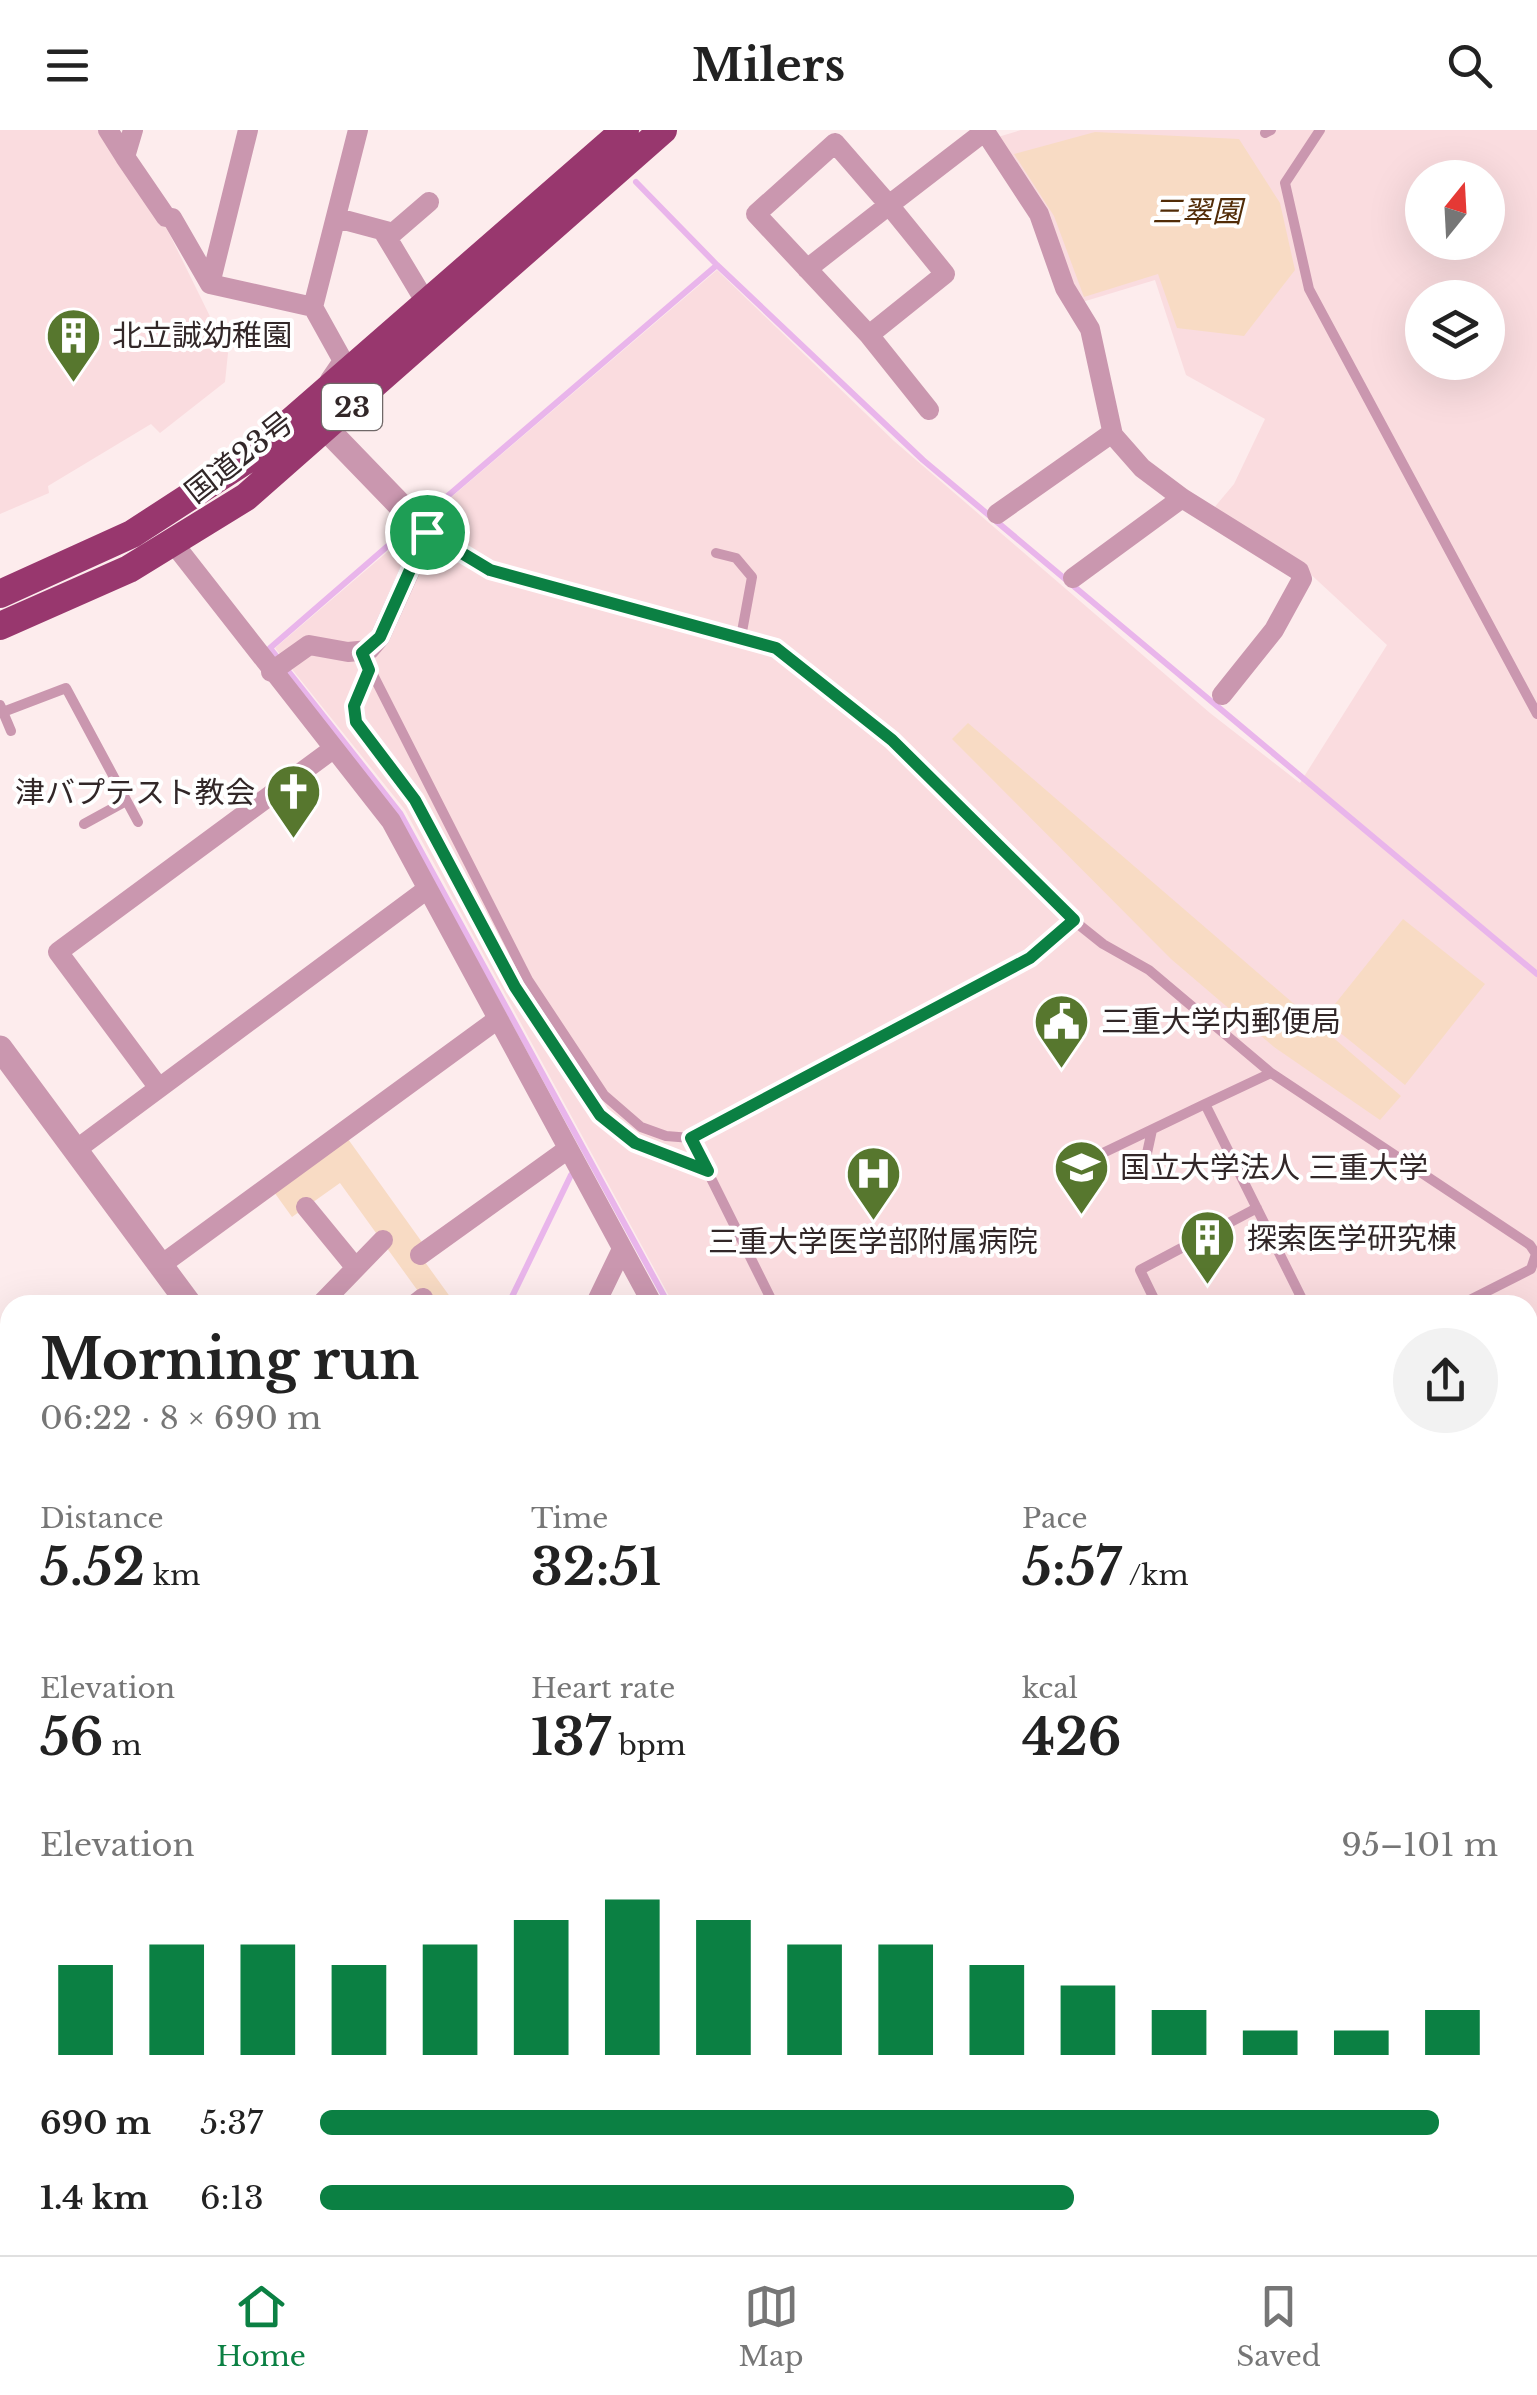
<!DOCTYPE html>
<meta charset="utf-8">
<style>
:root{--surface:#fff;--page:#f2f2f2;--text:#222;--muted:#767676;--line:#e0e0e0;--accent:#0b8043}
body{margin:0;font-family:"Libre Baskerville","Noto Sans JP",serif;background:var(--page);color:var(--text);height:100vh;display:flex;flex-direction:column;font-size:38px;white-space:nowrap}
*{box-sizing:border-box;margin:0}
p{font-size:32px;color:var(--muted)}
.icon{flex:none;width:55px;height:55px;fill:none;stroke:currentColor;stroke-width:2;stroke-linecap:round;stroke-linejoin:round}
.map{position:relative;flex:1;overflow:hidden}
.sheet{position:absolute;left:0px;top:1165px;width:1538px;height:960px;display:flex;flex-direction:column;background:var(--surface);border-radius:30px 30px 0 0;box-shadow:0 10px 40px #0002}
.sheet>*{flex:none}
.needle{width:65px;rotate:18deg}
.fabs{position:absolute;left:1405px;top:30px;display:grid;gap:20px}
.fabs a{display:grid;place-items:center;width:100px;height:100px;border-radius:50%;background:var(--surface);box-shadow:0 10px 40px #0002;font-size:50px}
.pin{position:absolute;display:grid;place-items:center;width:85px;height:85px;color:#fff;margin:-42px;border:5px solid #fff;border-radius:50%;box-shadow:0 2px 10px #0007}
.round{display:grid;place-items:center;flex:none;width:105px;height:105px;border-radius:52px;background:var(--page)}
.overview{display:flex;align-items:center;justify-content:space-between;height:170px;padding:0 40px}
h1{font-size:55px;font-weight:800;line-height:75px}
.stats{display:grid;grid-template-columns:repeat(3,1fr);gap:15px;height:170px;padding:10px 40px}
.stats div{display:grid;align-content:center}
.stats b{font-size:50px;font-weight:800}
.stats small{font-size:28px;font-weight:400}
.stats p{font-size:28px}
.chart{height:280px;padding:20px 40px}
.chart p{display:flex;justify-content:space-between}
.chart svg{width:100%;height:180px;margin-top:10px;stroke:var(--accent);stroke-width:6}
ul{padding:0 40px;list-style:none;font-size:32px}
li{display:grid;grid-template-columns:160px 120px 1fr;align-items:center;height:75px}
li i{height:25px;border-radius:12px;background:var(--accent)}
header{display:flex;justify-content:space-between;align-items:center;height:130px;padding:0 40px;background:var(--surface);font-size:45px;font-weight:800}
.dock{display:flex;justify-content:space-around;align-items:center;height:140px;border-top:2px solid var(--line);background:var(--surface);font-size:28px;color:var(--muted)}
.dock a{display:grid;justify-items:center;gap:5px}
.dock .on{color:var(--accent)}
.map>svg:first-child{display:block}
.built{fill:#fadcdf;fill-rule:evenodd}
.green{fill:#f8dbc4}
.water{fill:#e9b5eb}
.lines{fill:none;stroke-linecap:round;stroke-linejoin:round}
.stream{stroke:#e9b5eb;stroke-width:6}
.service{stroke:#ca97af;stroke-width:10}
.minor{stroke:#ca97af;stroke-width:20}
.tertiary{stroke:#ca97af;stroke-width:25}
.trunk{stroke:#98376e;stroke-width:28}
.route-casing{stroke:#fff;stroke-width:20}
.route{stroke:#0b8043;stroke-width:12}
.labels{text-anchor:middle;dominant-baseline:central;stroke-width:8;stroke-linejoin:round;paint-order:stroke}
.shield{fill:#fff;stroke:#706868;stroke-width:2.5}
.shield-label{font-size:28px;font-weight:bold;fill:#322728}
.park-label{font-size:30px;font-style:italic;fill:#522c07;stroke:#fff}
.poi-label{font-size:30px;fill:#322728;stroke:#fff;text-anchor:start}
.street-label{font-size:30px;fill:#322728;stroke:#fff}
</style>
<header><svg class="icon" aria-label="menu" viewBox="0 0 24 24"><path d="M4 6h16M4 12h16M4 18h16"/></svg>Milers<svg class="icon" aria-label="search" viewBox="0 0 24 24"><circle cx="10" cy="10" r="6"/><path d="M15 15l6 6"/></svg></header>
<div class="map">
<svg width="1537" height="2125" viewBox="0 0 1537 2125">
<rect width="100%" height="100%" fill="#fdeced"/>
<!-- built -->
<path class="built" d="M0,0H99L166,97L228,223L225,252L160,303L151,294L48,356L49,363L0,384Z
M1021,0H1537V2125H1303L1308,2115H1528V1175H674L405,680L275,518L717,140L894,311L1210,583L1300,653L1387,515L1305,439L1213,379L1234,354L1265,289L1186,245L1155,150L1079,173L998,7ZM1422,48H1488V112H1422ZM1422,168H1488V232H1422Z"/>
<!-- green -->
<path class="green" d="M1095,2L1239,9L1280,73L1295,140L1244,206L1177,198L1158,144L1084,167L1054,86L1014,24Z
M968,593L1401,966L1380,990L1274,917L1171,829L952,609Z
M1403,789L1485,854L1405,955L1323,889Z
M348,1009L424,1115L417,1121L456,1175H428L340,1053L292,1087L274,1062Z"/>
<!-- water -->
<path class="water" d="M0,1338L10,1350V1769L0,1740Z
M58,2115H406L409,2125H58Z"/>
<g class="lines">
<!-- stream -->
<path class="stream" d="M636,52L717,135
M443,370L717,135L923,330L1537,844
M390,414L270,518L400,683L669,1175
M508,1175L571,1045
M449,2115L453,2125
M964,2115L984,2125
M1137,2125L1140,2115"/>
<!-- service -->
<path class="service" d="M1320,0L1285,53L1309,159L1537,584
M1265,3L1271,0
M428,403L490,440L741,507L776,518L800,534L891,610L1073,790L1103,814L1149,840L1271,943L1530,1115L1536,1124L1531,1139L1460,1175
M716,423L736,428L752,447L741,507
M362,523L528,850L604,965L641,997L666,1006L691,1008L1031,828L1073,790
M369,540L355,576L360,600L415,670L515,857L560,927L600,985L622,1006L707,1041
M0,575L3,582L66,558L138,692
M3,582L11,601
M84,694L126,671
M1271,943L1205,974L1305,1175
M691,1008L774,1175
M1080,1034L1205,974
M1144,1037L1152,1000
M1157,1175L1140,1140L1257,1078
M1528,1439L1537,1434"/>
<!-- minor -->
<path class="minor" d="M108,0L125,27
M133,0L125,27L166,87L172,88L210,154L313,177
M984,0L1039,84L1065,158L1090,199L1113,305L1142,338L1182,368L1299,441L1302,449L1274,500L1222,565
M337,88L393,103L429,72
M383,101L425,171
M807,139L889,75L945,144L869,205
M210,154L248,0
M330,250L343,231L313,177L358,0
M929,280L869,205L756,84L835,13L889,75L985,1
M997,384L1112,303
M174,414L391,691L653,1175
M1073,448L1182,368
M271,542L309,515L348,522L369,520L380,507L427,403
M159,958L58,822L333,619
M77,1019L426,760
M306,1077L356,1138
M420,1125L568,1019
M161,1135L498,889
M320,1175L383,1110
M414,1175L423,1168
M595,1175L622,1119
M0,1257L10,1269
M0,1795L10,1829
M0,1944L8,2125
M40,2115L41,2125
M654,2115L656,2125
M941,2115L961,2125
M581,2125L582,2115
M1291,2125L1296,2115"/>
<!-- tertiary -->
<path class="tertiary" d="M311,283L427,403
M0,918L190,1175
M1528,1939L1537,1926
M1528,2036L1537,2042
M791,2115L792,2125
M1328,2125L1334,2115"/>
<!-- trunk -->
<path class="trunk" d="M0,464L132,404L249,328L625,0
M0,496L129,439L246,367L663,0"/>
</g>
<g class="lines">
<defs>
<path id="route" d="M427,402L490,440L776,518L892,610L1074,790L1030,828L691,1008L708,1041L635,1013L600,985L515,857L415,670L356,592L354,576L369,540L362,523L380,507Z"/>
</defs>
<!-- route casing -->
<use href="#route" class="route-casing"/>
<!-- route -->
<use href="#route" class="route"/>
</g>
<!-- icons -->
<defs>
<symbol id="building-pin" viewBox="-11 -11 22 30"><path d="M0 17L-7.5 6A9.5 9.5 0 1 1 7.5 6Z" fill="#57772e" stroke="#fff"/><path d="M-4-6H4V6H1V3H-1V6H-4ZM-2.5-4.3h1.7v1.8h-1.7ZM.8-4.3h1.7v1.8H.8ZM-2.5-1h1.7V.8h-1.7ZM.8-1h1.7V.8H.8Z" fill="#fff"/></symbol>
<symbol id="church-pin" viewBox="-11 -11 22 30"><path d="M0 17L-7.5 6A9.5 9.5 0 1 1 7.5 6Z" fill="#57772e" stroke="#fff"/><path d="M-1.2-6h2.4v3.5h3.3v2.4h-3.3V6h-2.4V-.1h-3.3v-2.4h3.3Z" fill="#fff"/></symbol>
<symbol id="civic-pin" viewBox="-11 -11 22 30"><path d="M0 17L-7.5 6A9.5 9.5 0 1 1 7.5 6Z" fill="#57772e" stroke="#fff"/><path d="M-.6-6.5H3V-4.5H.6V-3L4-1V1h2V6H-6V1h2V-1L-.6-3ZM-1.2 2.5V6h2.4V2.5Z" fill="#fff"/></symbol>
<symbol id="university-pin" viewBox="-11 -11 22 30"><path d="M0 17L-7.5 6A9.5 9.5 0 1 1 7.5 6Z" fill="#57772e" stroke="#fff"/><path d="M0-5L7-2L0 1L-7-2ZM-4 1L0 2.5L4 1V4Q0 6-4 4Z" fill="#fff"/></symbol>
<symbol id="hospital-pin" viewBox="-11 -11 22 30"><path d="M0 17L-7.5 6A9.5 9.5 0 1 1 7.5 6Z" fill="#57772e" stroke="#fff"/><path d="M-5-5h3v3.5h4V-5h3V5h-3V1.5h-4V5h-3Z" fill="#fff"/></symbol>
</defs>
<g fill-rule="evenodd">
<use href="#building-pin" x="42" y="174" width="63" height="86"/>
<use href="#church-pin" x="262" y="630" width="63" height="86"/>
<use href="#civic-pin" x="1030" y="860" width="63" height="86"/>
<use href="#university-pin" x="1050" y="1006" width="63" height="86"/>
<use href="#hospital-pin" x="842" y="1012" width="63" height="86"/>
<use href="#building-pin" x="1176" y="1076" width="63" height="86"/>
</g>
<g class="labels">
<!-- shield labels -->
<rect class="shield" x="322" y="254" width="60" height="46" rx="8"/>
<g class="shield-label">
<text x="352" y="277">23</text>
</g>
<!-- park labels -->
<g class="park-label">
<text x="1197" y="81">三翠園</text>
</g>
<!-- poi labels -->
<g class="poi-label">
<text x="112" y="205">北立誠幼稚園</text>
<text x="255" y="662" text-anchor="end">津バプテスト教会</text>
<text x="1101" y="891">三重大学内郵便局</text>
<text x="1120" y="1037">国立大学法人 三重大学</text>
<text x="1247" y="1108">探索医学研究棟</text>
<text x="873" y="1111" text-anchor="middle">三重大学医学部附属病院</text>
</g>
<!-- street labels -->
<g class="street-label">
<text transform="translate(239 327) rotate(-38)">国道23号</text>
</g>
</g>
</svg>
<div class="fabs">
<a><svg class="needle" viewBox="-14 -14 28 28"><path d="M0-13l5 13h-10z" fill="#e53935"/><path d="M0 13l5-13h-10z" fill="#767676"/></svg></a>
<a><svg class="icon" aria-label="layers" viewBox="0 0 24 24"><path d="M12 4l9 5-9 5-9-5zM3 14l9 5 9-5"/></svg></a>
</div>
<div class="pin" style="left:427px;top:402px;background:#1e9e55"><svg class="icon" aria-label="arrive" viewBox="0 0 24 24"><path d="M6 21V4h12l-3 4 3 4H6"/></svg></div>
<section class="sheet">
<div class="overview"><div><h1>Morning run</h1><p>06:22 · 8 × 690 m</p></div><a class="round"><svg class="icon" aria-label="share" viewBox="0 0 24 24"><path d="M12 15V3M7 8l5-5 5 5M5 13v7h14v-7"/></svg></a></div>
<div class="stats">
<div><p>Distance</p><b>5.52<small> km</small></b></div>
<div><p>Time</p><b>32:51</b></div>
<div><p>Pace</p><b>5:57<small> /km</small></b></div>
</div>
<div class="stats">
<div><p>Elevation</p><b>56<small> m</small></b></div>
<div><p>Heart rate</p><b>137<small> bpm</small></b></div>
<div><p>kcal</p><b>426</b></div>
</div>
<div class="chart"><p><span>Elevation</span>95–101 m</p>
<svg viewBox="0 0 160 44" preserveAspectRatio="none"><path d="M5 44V22M15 44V17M25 44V17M35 44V22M45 44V17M55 44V11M65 44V6M75 44V11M85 44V17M95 44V17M105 44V22M115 44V27M125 44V33M135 44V38M145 44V38M155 44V33"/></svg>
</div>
<ul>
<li><b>690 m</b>5:37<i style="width:95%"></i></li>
<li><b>1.4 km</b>6:13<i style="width:64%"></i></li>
</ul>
</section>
</div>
<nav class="dock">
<a class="on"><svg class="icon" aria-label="home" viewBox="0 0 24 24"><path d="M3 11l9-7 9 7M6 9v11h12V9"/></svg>Home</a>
<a><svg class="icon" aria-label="map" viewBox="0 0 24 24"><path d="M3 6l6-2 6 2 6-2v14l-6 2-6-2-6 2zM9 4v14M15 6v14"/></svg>Map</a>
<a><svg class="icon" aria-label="saved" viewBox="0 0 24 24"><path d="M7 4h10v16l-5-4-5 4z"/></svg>Saved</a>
</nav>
